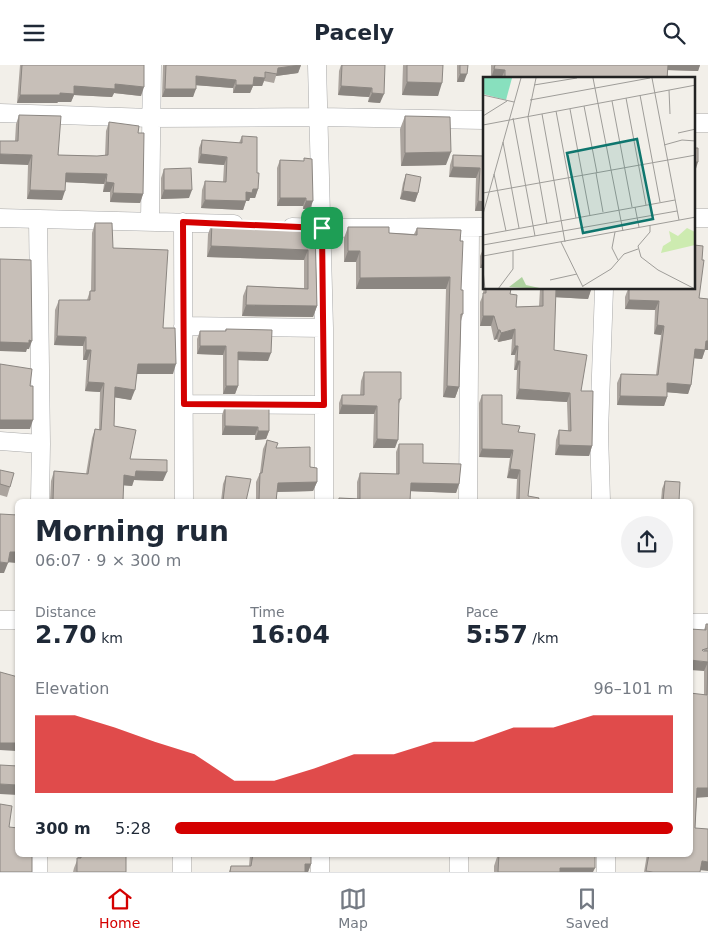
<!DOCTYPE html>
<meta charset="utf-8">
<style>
:root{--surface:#fff;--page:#f2f2f3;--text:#1f2937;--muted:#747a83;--line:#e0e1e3;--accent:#d40000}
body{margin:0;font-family:"DejaVu Sans",sans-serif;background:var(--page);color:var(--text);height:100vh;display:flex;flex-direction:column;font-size:19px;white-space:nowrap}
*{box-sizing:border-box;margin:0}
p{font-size:16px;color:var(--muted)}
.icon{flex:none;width:28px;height:28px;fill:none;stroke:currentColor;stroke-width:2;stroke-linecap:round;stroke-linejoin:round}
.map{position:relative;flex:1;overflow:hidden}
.drawer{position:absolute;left:15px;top:434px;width:678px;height:358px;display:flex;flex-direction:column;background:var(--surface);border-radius:8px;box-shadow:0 1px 4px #0004}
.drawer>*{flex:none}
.pin{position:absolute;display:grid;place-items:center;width:42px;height:42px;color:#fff;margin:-21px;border-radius:10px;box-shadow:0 2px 8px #0006}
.round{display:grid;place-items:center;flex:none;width:52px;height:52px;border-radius:26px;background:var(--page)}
.head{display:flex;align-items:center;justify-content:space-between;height:85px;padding:0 20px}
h1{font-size:28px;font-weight:800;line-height:38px}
.stats{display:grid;grid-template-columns:repeat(3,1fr);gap:8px;height:85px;padding:5px 20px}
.stats div{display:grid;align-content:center}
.stats b{font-size:25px;font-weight:800}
.stats small{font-size:14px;font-weight:400}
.stats p{font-size:14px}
.chart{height:140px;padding:10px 20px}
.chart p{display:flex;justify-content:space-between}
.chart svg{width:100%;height:90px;margin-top:5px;fill:var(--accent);opacity:.7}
ul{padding:0 20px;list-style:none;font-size:16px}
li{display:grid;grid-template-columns:80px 60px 1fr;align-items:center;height:38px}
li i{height:12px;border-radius:6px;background:var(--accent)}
header{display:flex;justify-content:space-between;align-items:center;height:65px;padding:0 20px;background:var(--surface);font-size:22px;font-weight:800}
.dock{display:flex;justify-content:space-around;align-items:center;height:70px;border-top:1px solid var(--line);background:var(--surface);font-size:14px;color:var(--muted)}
.dock a{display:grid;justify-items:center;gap:2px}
.dock .active{color:var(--accent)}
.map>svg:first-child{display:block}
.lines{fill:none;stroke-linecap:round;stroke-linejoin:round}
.minor-casing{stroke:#a9a9a9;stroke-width:19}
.minor{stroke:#fff;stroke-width:18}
.wall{fill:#aba49e}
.shaded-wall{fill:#8b8681}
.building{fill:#c7bfb8;stroke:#8b8681}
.route-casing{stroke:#fff;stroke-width:10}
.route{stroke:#d40000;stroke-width:6}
.inset-road{fill:none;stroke:#9f9d99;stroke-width:1}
.view{fill:#0f766e;fill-opacity:0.15;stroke:#0f766e;stroke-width:2.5}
.inset-edge{fill:none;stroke:#222;stroke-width:2.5}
</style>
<header><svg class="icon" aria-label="menu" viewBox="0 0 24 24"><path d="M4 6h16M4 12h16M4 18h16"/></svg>Pacely<svg class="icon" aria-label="search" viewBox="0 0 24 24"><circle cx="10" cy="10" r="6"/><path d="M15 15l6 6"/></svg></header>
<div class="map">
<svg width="708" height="807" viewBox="0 0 708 807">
<rect width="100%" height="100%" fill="#f2efe9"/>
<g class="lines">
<defs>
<path id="minor" d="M317,0L324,263V436
M0,48L151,53L320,52L484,55
M694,58H708
M0,153L234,159
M694,153H708
M38,154L41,379L40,436
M150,157L152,0
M183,157L184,436
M292,162L322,163L484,162
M183,261L324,263
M184,339L324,340
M0,376L41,379
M468,436L470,163
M601,436L599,367L604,224
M0,555H18
M690,558H708
M459,789V807
M38,807V789
M182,807V789
M320,807V789
M606,807V789"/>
</defs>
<!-- minor casing -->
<use href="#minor" class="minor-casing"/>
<!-- minor -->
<use href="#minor" class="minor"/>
</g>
<!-- wall -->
<path class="wall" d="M20,0H144L141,31L114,28L112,32L74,30L71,37H58L57,38H17Z
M163,0H301L298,8L276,11L274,18L264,16L262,21H253L250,28H233V23L196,20L193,32H162Z
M341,0H385L380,38L368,37L369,32L338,30L339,6Z
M403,0H443L438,31L402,30Z
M457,0H468L464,17H457Z
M491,0H700L698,6L668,5L667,14L491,13Z
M19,50L58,90L97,91H105L106,66L109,57L138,68L143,129L140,138L110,137V127H103L104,119L65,117L62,135L27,134L28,100L15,76L16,59Z
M405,51L446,100L401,101L400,64Z
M242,71L257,108L258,124L255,133H250L249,136H246L243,145L201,143L202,125L205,116L223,117L224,100L198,98L199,83L202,75L239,78Z
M453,90L484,91V146H475L476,113L449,112L450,100Z
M304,93L310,144H303V141H277V103L280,95L304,96Z
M164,104L189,133L161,134V113Z
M406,109L418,128L415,137L400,134L403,118Z
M95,158L113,183L163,263L173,309H137L131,335L115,332L114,361L130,394L163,416L134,415L132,421L123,420V436H50L51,416L54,406L86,409L92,373L95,364L99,365L100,327L85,326L87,295H83V281L54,280L55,245L59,235H87L90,226H91L92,168Z
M212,158L315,162L317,241L313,252L242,251L243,231L247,221L304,223V195L207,192L208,169Z
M348,162L389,168L414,169L417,163L460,176L461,225L463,249L461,256L459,322L455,333L443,332L446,224H356V197H344V173Z
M484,182V203H480V191Z
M484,213V224H511L510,229L516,242L539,241L540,224H591L588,234L555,232L554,285L581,326L592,381L589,391L555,390L556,375L559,365L568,366L567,337L516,334L517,305H514L515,290H511L512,274L498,277L497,274L494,275L491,261H480V237L483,230Z
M628,224L708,234V285H705L702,294L694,293L691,320L688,329L667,327V332L664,341L617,340V318L621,309L656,310L661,270L654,269L655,245L625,244V232Z
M226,264L268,296L238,295V321L235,329H223V290L197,289V274L200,266H225Z
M364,307L401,334L398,341L395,383H373L374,349H339V338L342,330H360L361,316Z
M482,330L502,359L518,367L528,431L538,436H516L517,414L507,413L510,393L479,392V338Z
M225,341L269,366L266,374L255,375V370H222V350Z
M267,375L276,383L310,402L317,417L313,426L277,427L276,436H256V417L260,408L263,384Z
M399,379L423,398L459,419L456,428L410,426V436H338L339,433L357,434V417L360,408L396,409V387Z
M0,405L10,422L7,432L0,430Z
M226,411L246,436H221L223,419Z
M665,416L679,436H661L662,424Z
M706,559H708V732H697L695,763L700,807H644L647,789H690L704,629V565Z
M78,789H126V807H73L74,803L78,793Z
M250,789H311V799L308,807H229L231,801H249Z
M498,789H595L593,807H494V801Z"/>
<!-- shaded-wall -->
<path class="shaded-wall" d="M301,0L298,8L276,11L278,3Z
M667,0H700L698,6L665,5Z
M494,4L505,5L501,14L491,13Z
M460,9H467L464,17H457Z
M196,11L236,15L233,23L193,20Z
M254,12L265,13L262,21H253L250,28H233L236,20Z
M407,17L442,18L438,31L402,30Z
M115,19L144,22L141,31L114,28L112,32L74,30L71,37H58L57,38H17L20,30L60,28L74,21Z
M341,21L372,23L369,32L338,30Z
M165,24H196L193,32H162Z
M372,28L384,29L380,38L368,37Z
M451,87L446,100L401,101L405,88Z
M0,89L32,90L28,100L0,99Z
M201,89L227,92L224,100L198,98Z
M694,97H698L695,107H694Z
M453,102L480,103L476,113L449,112Z
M66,108L107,109L104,119L62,117Z
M106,117L114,118L110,127H103Z
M253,124H258L255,133H250L249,136H243L246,127Z
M30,125L65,126L62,135L27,134Z
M164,125H192L189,133L161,134Z
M403,126L418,128L415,137L400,134Z
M113,128L143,129L140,138L110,137Z
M280,133H306L303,141H277Z
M205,135L246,136L243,145L201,143Z
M306,136H313L310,144H303Z
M478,136L484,137V146H475Z
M211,181L308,185L304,195L207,192Z
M348,186H360L356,197H344Z
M484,194V203H480Z
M450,212L446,224H356L360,213Z
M555,224H577L591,225L588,234L552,232Z
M629,235L659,236L655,245L625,244Z
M246,240L317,241L313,252L242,251Z
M483,251H494L491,261H480Z
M657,260L664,261L661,270L654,269Z
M515,264L512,274L498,277L501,268Z
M498,265H500L497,274L494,275Z
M57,271L86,272L83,281L54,280Z
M29,275L32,276L29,284H27L26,287L0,286V277Z
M706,276H708V285H703H705L702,294L691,293L695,284Z
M200,281H226L223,290L197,289Z
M515,281H518L515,290H511Z
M86,285H91L87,295H83Z
M238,287L271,288L268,296L235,295Z
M517,296H520L517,305H514Z
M138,299H176L173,309H134Z
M88,317L104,318L100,327L85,326Z
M667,318L691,320L688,329L664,327Z
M226,321H238L235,329H223Z
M447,321L459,322L455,333L443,332Z
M115,322L135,325L131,335L112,332Z
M519,324L570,328L567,337L516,334Z
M620,331L667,332L664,341L617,340Z
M342,340L377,341L374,349H339Z
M0,355H33L30,364H0Z
M225,361L258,362L255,370H222Z
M258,366H269L266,374L255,375Z
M377,374L398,375L395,383H373Z
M559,380L592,381L589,391L555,390Z
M482,384L513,385L510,393L479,392Z
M510,404L520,405L517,414L507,413Z
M136,406L167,407L163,416L134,415L132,421L120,420L124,410Z
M317,417L313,426L274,427L278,418Z
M411,418L459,419L456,428L407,426Z
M10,487H18V493L16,498L6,497Z
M0,497L8,498L4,508H0Z
M690,595L708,597L704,606L690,605Z
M0,678H18V681L16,686L0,685Z
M0,719L18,720V730L0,729Z
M697,723H708V732L694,733Z
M702,796L708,797V806L699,805Z
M305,799H311L308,807H302Z
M560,803H595L593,807H559Z"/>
<!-- building -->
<path class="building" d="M22,0H144V22L115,19V24L74,21V29L60,28V30H20Z
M166,0H300L278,3L277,9L265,7V13L254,12L253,20H236V15L196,11V24H165Z
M342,0H385L384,29L372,28V23L341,21Z
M407,0H443L442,18L407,17Z
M460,0H468L467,9H460Z
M495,0H668L667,14H505V5L494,4Z
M19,50L61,51L58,90L97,91L108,90L109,57L139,61L138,68H144L143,129L113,128L114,118L106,117L107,109L66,108L65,126L30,125L32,90L0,89V76H18Z
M405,51L450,52L451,87L405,88Z
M242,71L257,72V108H259L258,124H253L252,128L246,127V136L205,135V116L226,117L227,92L201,89L202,75L242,78Z
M694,83H698V97H694Z
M453,90L484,91V137L478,136L480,103L453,102Z
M304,93L312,94L313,136H306V133H280V95L304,96Z
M191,103L192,125H164V104Z
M406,109L421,112L418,128L403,126Z
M95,158H112L113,183L168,185L163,263H175L176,299H138L135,325L115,322L114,361L136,365L130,394L167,395V407L136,406L135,412L124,410L123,436H53L54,406L88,409L95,364L101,365L104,318L88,317L91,285H86V272L57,271L59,235H90V226H95Z
M212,158L315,162L317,241L246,240L247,221L308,224V185L211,181Z
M348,162H389V168L417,170V163L461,165L460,176H463L461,225H463V249H461L459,322L447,321L450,212L360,213V186H348Z
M694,180L703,181L702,195H704L699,233L708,234V276H706L705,285L695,284L691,320L667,318V332L620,331L621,309L658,310L664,261L657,260L659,236L629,235V224H694Z
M0,194L31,195L32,276L29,275V278L0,277Z
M486,224H511L510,229L517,230L516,242L543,241V224H556L554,285L587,290L581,326H593L592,381L559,380V365L571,366L570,328L519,324L520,296H517L518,281H515V264L501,268L500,265H498L494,251H483V228H486Z
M226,264L272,265L271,288L238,287V321H226V281H200V266H226Z
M0,299L32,304L30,321H33V355H0Z
M364,307H401V334H399L398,375L377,374V341L342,340V330H364Z
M482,330H502V359L520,361L518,367L535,369L528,431L539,433L538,436H519L520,405L510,404L513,385L482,384Z
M225,341L269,342V366H258V362L225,361Z
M267,375L278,378L276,383L310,382V402L317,403V417L278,418L276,436H259L260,408H262Z
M399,379H423V398L461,399L459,419L411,418L410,436H339V433L360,434V408L399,409Z
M0,405L14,408L10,422L0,419Z
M226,411L251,414L246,436H223Z
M665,416L680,417L679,436H663Z
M0,449L18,450V487H10L8,498L0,497Z
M706,559H708V583L702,585L703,586H708V723H697L695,763L708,764V797L702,796L700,807H653L646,806L649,789H690V628L707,630L708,597L690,595V564L706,565Z
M0,607L18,612V678H0Z
M0,700L18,701V720L0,719Z
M0,739L12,741L9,762L18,763V789H32V807H0Z
M81,789H126V807H77V793H81Z
M253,789H311V799H305V807H230L231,801H251Z
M499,789H595V803H560V807H498Z"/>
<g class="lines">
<defs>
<path id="route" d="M183,157L322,163L324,340L184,339Z"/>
</defs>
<!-- route casing -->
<use href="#route" class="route-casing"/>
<!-- route -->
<use href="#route" class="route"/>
</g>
<!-- overview -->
<g transform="translate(483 12)">
<rect width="212" height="212" fill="#f2efe9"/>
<path d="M204,151L212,155V168L178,176L180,169L188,164L186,154L195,159Z" fill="#cdebb0"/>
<path d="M39,200L43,208L61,212L26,210Z" fill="#add19e"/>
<path d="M0,1H29L23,23L0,17Z" fill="#88e0be"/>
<path class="inset-road" d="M53,1L45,40L64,147M110,1L140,154M169,1L196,143M51,8L94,1M186,13L187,37M0,18L31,25M157,18L177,125M143,21L163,128M47,23L167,1M129,24L149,130M101,29L114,96M87,32L107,139M73,34L93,141M59,37L82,165M0,39L24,24M30,41L52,159M0,48L213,8M195,56L213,52M20,65L36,151M181,68L199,63L213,64M113,96L120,135M11,97L23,154M0,116L213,78M152,130L156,150M0,137L38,1M167,148V155L155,169L158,180L175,193L212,212M132,155L129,171L135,183M0,158L192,123M78,165L100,210M0,168L194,134M0,179L213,140M0,193L2,212M67,203L94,197M100,209L128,192L141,177L155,172M15,212L30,192V174"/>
<path class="view" d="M154,62L170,142L100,156L84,76Z"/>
<rect width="212" height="212" class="inset-edge"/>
</g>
</svg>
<div class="pin" style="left:322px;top:163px;background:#1e9e55"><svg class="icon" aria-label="arrive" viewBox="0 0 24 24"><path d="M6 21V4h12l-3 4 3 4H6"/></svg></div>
<section class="drawer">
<div class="head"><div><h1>Morning run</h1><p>06:07 · 9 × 300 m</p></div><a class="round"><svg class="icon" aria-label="share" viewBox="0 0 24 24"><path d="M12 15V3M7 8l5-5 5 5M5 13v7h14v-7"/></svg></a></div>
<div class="stats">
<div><p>Distance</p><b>2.70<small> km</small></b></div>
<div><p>Time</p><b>16:04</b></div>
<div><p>Pace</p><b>5:57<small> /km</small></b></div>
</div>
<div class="chart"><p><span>Elevation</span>96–101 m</p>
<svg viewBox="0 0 160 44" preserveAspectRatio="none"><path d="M0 44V6L10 6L20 12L30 19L40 25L50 38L60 38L70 32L80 25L90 25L100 19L110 19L120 12L130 12L140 6L150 6L160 6V44z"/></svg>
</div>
<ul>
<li><b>300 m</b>5:28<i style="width:100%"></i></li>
</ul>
</section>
</div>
<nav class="dock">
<a class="active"><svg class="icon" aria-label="home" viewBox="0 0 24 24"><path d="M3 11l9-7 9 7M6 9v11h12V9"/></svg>Home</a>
<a><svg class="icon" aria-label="map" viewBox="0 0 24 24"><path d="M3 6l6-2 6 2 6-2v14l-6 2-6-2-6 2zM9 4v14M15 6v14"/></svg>Map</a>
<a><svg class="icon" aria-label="saved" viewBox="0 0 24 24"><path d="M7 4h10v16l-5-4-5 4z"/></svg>Saved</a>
</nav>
